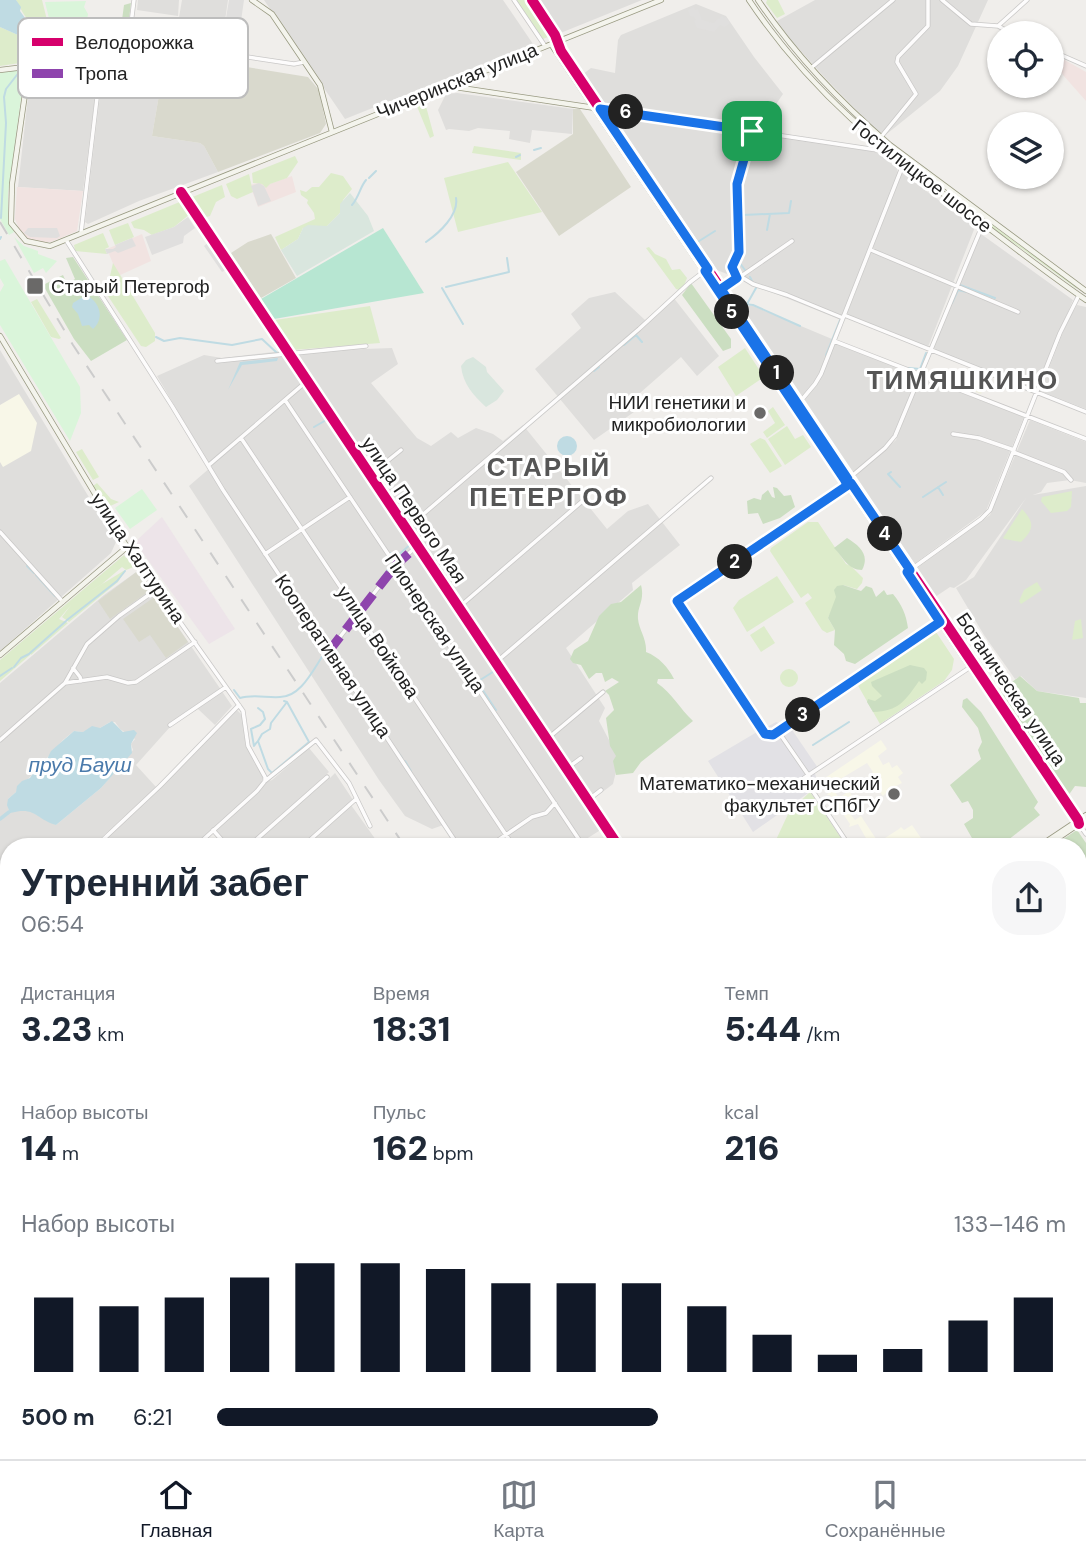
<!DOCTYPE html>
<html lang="ru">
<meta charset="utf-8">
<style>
:root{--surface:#fff;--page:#f6f6f7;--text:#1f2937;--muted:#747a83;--line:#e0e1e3;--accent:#111827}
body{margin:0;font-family:"DM Sans",sans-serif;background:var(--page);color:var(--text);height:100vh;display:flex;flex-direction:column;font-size:26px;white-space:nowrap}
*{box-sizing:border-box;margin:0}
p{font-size:23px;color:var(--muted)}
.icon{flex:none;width:38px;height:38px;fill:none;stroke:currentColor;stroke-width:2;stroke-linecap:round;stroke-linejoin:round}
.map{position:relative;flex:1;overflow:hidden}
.side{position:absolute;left:0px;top:838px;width:1087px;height:621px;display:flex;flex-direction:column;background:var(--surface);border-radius:28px 28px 0 0;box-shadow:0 2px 5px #0004}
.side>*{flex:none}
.tools{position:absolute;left:987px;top:21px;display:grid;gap:14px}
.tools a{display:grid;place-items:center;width:77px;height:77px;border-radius:50%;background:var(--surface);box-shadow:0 2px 5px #0004;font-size:35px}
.pin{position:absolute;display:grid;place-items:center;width:60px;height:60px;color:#fff;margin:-30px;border-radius:14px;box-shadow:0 4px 10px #0006}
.km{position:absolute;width:35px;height:35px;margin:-18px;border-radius:50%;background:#222;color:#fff;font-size:19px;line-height:35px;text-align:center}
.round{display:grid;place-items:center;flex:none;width:74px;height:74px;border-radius:28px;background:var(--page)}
.summary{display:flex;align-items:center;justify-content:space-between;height:119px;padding:0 21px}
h1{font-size:38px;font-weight:800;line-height:52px}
.stats{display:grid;grid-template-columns:repeat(3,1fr);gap:10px;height:119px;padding:7px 21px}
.stats div{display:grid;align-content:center}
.stats b{font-size:35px;font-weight:800}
.stats small{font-size:19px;font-weight:400}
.stats p{font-size:19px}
.chart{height:196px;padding:14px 21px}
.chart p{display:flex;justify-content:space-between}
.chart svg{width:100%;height:126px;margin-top:7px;stroke:var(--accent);stroke-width:6}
ul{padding:0 21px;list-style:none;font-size:23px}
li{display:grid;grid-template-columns:112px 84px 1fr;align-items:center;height:52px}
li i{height:18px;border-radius:9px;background:var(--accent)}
.tab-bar{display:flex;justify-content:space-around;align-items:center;height:98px;border-top:2px solid var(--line);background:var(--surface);font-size:19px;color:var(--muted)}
.tab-bar a{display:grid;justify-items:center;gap:4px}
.tab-bar .current{color:var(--accent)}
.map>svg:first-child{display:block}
.residential{fill:#dfdedc;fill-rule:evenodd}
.commercial{fill:#f1e3e1}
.industrial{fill:#ede4e9}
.education{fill:#f8f7e8}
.construction{fill:#d9d9cd}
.farmland{fill:#efefdf}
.grass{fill:#ddeccb}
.forest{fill:#cbdec1}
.wetland{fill:#d9e6de}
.park{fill:#daf5da}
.pitch{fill:#b7e6d2}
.parking{fill:#e0dfde}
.plaza{fill:#e2e1e5}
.water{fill:#bfdbe3}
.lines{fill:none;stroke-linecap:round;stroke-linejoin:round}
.stream{stroke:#bfdbe3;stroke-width:2}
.canal{stroke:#bfdbe3;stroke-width:3.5}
.river{stroke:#bfdbe3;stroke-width:6}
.street-casing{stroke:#c9c8c7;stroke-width:5}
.secondary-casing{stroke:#999a82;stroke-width:6}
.primary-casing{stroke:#a79c86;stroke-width:7}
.street{stroke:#fdfcfc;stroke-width:3.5}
.secondary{stroke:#f4f4ed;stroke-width:4.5}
.primary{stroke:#f3ede7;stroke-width:5}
.rail{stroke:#ccc;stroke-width:2;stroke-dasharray:14 14;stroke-linecap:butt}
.quiet{stroke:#8e44ad;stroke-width:9;stroke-dasharray:18 9;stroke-linecap:butt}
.cycleway-casing{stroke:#fff;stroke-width:15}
.cycleway{stroke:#d6006c;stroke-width:10}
.route-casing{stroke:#fff;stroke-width:14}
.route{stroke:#1a73e8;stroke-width:9}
.poi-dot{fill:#6a6968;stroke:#fff;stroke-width:2.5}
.labels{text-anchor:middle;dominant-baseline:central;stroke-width:6;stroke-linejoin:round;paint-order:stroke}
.street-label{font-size:19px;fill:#222;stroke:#fff}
.poi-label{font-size:19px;fill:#222;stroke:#fff;text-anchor:end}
.water-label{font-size:21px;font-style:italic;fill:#4a7aab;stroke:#fff}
.district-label{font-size:26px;font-weight:bold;letter-spacing:2px;fill:#555;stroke:#fff}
.key{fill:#fff;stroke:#bdbdbd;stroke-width:2}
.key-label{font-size:19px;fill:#222}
</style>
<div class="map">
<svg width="1086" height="1459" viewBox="0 0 1086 1459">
<rect width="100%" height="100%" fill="#f0eeeb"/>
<!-- residential -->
<path class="residential" d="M138,0H179L178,16L137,10Z
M182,0H228L221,48L175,41Z
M264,0H503L533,44L345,119Z
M535,0H642L558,34Z
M815,0H988L958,66L940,91L883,137L827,80L789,38L777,21Z
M696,4L726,16L754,57L783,94L760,128L601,103L582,75L591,68L615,73L618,40L621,35Z
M102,42L83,191L18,187L31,70L35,66Z
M106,44L166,54L152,136L200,143L204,146L218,172L139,201L88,224L85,222Z
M457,93L573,109L572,134L532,130L530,143L509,139L510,131L478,128L469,131L449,129L446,130L438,110L446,94Z
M614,115L877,152L897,168L898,173L841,320L717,270L610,118Z
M902,173L975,227L928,347L847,314Z
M981,234L1073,300L1036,390L933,349L975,243Z
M615,292L645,320L673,297L719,356L697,376L681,357L632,400L634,412L594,440L535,369L581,328L571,314L589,298Z
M736,304L753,306L918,375L896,430L889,442L849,476Z
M1077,305L1086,307V409L1040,391L1067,322Z
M392,348L398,364L371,383L417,438L431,446L451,432L458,438L476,428L493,434L503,441L523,425L607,529L628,511L648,504L680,545L632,583L633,590L566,648L605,708L599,721L619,759L613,784L592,800L294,355L336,350Z
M0,350L116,542L111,553L0,651Z
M282,351L602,829L580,843L582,847H461L446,824L432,829L405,816L379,780L189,486L211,467L157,376L204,355L222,358Z
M920,377L1024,417L986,511L910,567L851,480L896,440Z
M1030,420L1086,442V483L1070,480L1047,483L1041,492L1033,495L1086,486V698L1037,691L1021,676L1015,679L984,635L956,588L974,577L1026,498L966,580L954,588L950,587L932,599L913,571L990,515Z
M139,570L232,706L215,725L198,709L170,727L136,765L156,787L91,847H9V913L0,903V683L104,595ZM110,722H115L120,729L135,739L131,744L133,750L101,788L56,825L28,810L9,811L8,799L16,792L20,784L29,778L63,740L74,731L83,732L100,728Z
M236,709L242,715L246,747L263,778L259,788L193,847H96Z
M309,748L329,772L246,847H229L215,830L261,788L266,782L272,780Z
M335,773L353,800L300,847H251L328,776L330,778Z
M351,805L381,847H304Z"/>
<!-- commercial -->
<path class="commercial" d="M1054,54L1086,72V101L1063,75L1052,56Z
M292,176L296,192L258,207L250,185L261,182L264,186Z
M17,187L83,191L77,231L51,242H36L28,239L20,231L15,219Z
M142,234L151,261L118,276L107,249Z"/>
<!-- industrial -->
<path class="industrial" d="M162,517L235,629L209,644L135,542Z"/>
<!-- education -->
<path class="education" d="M19,394L37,423L31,451L3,467L0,462V405Z
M881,740L887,749L878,756L883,765L889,762L892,768L897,765L903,773L898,777L902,783L896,786L900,795L895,799L887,792L883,796L878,790L872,792L868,784L872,781L868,776L873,772L867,763L837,781L841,787L835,792L839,798L849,791L860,808L851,815L855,820L861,816L880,845V843L886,841L885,838L899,829L901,827L904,830L912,825L923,841L915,847H871L858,824L849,827L850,824L830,795H827L832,788L825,778Z"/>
<!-- construction -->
<path class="construction" d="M166,54L308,77L319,90L326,124L320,133L218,172L204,146L200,143L152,136Z
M573,109H580L631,187L559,236L516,172L573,134Z
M271,234L296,278L261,298L231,253L248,242Z
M139,570L152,589L110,619L98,601Z
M156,596L188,642L166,658L150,635L139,642L123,619Z"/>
<!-- farmland -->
<path class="farmland" d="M980,373L988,376L981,394L971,390Z"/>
<!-- grass -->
<path class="grass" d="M16,0H42L50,32L45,36C28,22 26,19 16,0Z
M516,0H530L553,35L543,39Z
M767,0H778L785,14L777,18L766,3Z
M0,27L27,39L31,50L23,62L20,61V63L0,66Z
M424,99L434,136L430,138L416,104Z
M474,146L521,153V160L472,153Z
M295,156L298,162L287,178L270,184L266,188L262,184L253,183L252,173Z
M508,162L542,212L458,232L444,178Z
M331,173L343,176L352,189L343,200L340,213L327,226L303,228L298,239L281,250L275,237L315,219L314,213L307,203L308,200L301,195L300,190L306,192L312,187H319Z
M249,174L253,192L237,199L231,196L226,184Z
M222,185L225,197L216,202L210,216L203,218L190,198Z
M948,192L1076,287L1077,289L947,194Z
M182,201L190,214L174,227L152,235L144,230L134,228L131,222Z
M128,223L134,237L115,245L109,230Z
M103,233L109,247L105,249L107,254L75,251L74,245Z
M649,247L655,254L666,259L672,270L680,269L687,278L683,288L679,290L676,289L646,248Z
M113,263L155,333V341L146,347L141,346L106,293Z
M37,299L61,338L59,339L51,337L31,302Z
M370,306L380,343L293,350L275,320Z
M745,348L764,377L736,396L718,367Z
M773,407L785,425L767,438L763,432L775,423L768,411Z
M787,426L795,439L803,435L811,447L785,465L768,439Z
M760,438L765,440L782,466L770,473L750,444Z
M82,449L99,477L93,480L76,452Z
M97,483L111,499L119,502L108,507L111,514L93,486Z
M1072,491L1071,507L1067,511L1051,513L1041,501L1042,497Z
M1022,509C1034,522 1035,528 1021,542L1005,539L1003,538Z
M808,522H818L846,564L851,566L863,578L862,583L857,589L843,585L828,618L835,630L827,633L822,630L805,603L812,598L808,593L801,598L770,551L771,548Z
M124,555L126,558L129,557L136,566L126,570L122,567L102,584L81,597L125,570L118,582L69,622L62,617L71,605L59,619L68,623L31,655L29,653L30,655L0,681V660Z
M777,576L794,602L747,632L733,608L739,600Z
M1037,582L1042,590L1021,604L1019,601L1024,590Z
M1081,619L1083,638L1072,640L1075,621Z
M764,626L775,643L761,652L750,635Z
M934,629L954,659L952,670L944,681L880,724L856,682Z
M780 678a9 9 0 1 1 18 0a9 9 0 1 1-18 0Z
M810,792L813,796L847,847H778L775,842L789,812Z
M1078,1043L1086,1054V1109L1078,1115Z
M1086,1113V1203L1082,1198L1078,1201V1118Z
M460,1451H542L536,1459H451Z"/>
<!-- forest -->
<path class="forest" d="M131,3L127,35H120L124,5Z
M73,257L127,340L91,361L74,339L43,285L63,275L67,284L75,279L66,258Z
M691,283L731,339V348L723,351L682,295Z
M773,487L777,488L784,496L791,495L795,507L780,518L763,524L758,513L748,514L747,501L754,498L761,500L762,495L768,490L772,497L775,498Z
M847,538C860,546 870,555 862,570C848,570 843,557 834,548Z
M641,585C645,601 637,606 638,619C639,630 647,639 646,652C659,657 668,667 674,679H658L657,683C672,693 680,709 693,721L641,762L633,773L616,775L613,761L616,756L610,746L606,718L614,710L609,695L605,691L619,682L612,678L605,682L602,673H596L589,679L581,665L573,663L570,659L574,650L588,641L599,616L611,604L621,602Z
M843,585L861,591L866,586L872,588L876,597L884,590L887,595L893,594C902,605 906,614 908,628L855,664L846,661L844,654L834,645L835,630L828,618L836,597L834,590L837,586Z
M910,665L924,668L927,672L926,680L922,684L919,681C905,701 899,711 873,712L867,702L868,699L875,701L882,696L872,686L871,682Z
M1020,676L1037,691L1079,698L1080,703H1086V787L1075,786L1068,796L998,698L1005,687Z
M967,698L981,712L1038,802L1034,808L1040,815L999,847H977L964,824L973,818V810L968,801L962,803L950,785L981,759L978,750L982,742L978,728L962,707L963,700Z
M1077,830L1086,843V989L1078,994V847H1051Z
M1078,1060C1086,1072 1086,1092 1078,1103Z
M1086,1120V1149L1079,1152L1078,1129Z
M1086,1267V1459H1083L1078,1449V1271Z
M542,1451H717L718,1459H536Z
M758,1451H767L768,1454L773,1451H999L1008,1459H758Z
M1013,1451H1067L1073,1459H1022Z"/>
<!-- wetland -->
<path class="wetland" d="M350,193L368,216L374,231L297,276L281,250L298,239L303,228L308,225L327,226L340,213V204Z
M473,357L486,367L487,372L504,391L497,400L486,407C473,395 463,384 461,366L466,360Z"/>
<!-- park -->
<path class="park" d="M86,1L84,7L88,14L85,34L55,43L45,2Z
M17,70L24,77L8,193V219L14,232L9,235L0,219V73Z
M14,237L24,246L38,251V254L57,261L46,273L43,268L34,273Z
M5,259L80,387L81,413L70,441L0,325V292L4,285L0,278V261Z
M142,489L157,510L130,529L115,508Z
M9,948V1451H460L451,1459H0V958Z"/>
<!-- pitch -->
<path class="pitch" d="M383,228L424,293L274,319L261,299Z"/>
<!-- parking -->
<path class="parking" d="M229,0H244L241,21L226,18Z
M694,7L695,10L698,9L702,20L713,23L722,16L724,18L726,17L730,23L725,27L720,25L714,32L697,28L694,21L696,20L694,17L690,16L688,10Z
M259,183L264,186L271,201L258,206L251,186Z
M188,217L195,228L184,236L183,243L152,255L145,237L174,227Z
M28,228H57L60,236L57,238L30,237L24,233Z
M132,238L136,246L118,253L115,251L107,254L105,249H113L116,247L115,245Z
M209,242L228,269L222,272L204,246Z"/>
<!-- plaza -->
<path class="plaza" d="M786,721L818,768L815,773L818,786L753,832L708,761L757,732L758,728L762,725L767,727L776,722L781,724Z"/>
<!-- water -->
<path class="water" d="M0,0H16L21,7L20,11L30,25L43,34L46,48L41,50L33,49L27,39L0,27Z
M86,295C100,302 105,318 93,329L89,325L82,326L78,314L72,307L73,303Z
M278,358L277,361L242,365L228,390L240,362Z
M557 446a10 10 0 1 1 20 0a10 10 0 1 1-20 0Z
M112,721L123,732L134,730L137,733L131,744L132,753L101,788L56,825C34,818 36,806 10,813L7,805L8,799L16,792L17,786L22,781L30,778L37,767L46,761L51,751L74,731L83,732L92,726L100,728Z"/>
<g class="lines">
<!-- stream -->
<path class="stream" d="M23,62L33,49
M534,150L541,148
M749,150L753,135L764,137
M516,157L520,155
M369,178L376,171
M734,186V188
M352,205C359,197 360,187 366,180
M734,207V192
M734,209V211
M743,215L789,213L791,201
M1,218L6,123L4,97L6,89L20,71
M735,218V223
M207,226L218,242
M735,227L736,232
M767,230L770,214
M0,239L1,237
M426,242C439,233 459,215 456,198
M696,243L715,231
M221,247L223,250
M227,255L255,297
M740,259V257
M739,262L745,270
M750,277L752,281
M960,285L995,298
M446,287L509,272L507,258
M442,288L463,324
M735,303L753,305L800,326
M952,303L958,290L967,292
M747,304L756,288
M265,311L267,314
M269,318L289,349
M156,337L164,341L180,338L232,345L262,339L277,353
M624,345L636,335L642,342
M826,355L840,320
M295,356L309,377
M909,368L920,369L926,353
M594,371L599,367
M314,427L328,419L337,433
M891,472L888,474L900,487
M938,487L943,495
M923,497L946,482
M402,516L407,524
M410,529L441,576
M391,553L397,561
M395,558L412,543
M27,566L34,573
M36,575L55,596
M380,580L392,564
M358,617L375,642
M67,620L117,581L125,571
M30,653L66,621
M14,667L21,658L29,654
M472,675L477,682L496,670
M0,676L12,668
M478,683L496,710
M234,690L240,698C253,694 267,698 280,697C302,697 314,667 326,651
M284,701L287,702L271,723L270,729L262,734L258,741L268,769L272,773L309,742L287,702
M257,742L254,746L251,729L260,725L265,719L263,712L258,708
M813,745L849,722
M398,752L402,758
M405,761L411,771
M577,791L614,847
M0,1075L9,1063
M0,1112L9,1118
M0,1216L9,1226
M763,1451L765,1453
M279,1459L286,1451
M502,1459L510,1451
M537,1459L545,1451"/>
<!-- canal -->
<path class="canal" d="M0,819L9,812"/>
<!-- river -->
<path class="river" d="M3,1430L9,1427"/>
<defs>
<path id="street" d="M514,0L545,46
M532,0L557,41
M942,0L971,24L998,26L1011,33
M998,26L1027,0
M129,40L134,0
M1052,51L1086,66
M26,67L104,39L133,40L294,64L304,62
M811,68L893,0
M602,109L877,150L883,148
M881,137L916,94L897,62L898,57L928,26V0
M81,233L104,39
M66,240L172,406L223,490L459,847
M871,250L1018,312
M740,276L753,284L787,295L843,318
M737,278L732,267L739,252L737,184L752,131
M718,292L792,241
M844,315L1086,412
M834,341L1086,439
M217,361L366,346
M285,400L584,847
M799,403L815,384L821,374L901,170
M953,434L979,438L1014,450
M241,438L514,847
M1013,452L1064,472L1071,480
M209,465L307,381
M370,475L401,450
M847,480L885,448L895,436L983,224
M849,484L677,601L686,617L765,734L773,735L940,622
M406,529L639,329L689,283L706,270
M0,532L63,602
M127,547L243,711L248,746L265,777V781
M265,554L350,497
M910,570L981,519L990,510L1060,333L1079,295
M458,608L586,498
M329,651L396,565L417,546
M495,663L711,478
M73,668L80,677L81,681
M65,683L107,677L128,683L136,682L195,642
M170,725L226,687
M778,731L809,776
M547,739L603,692
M0,740L65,683L87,644L119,616L157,589
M566,769L581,758
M588,800L601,790
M1079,824L1086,834
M213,830L228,847
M95,847L160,786L239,705
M195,847L257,791L265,781L316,740L349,783L370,826
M248,847L327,777
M302,847L356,799
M488,847L532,817L546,813L555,803
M850,847L804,778L972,666
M0,870L9,862
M0,908L9,916"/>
<path id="secondary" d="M252,0L272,14L320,85L332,132
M749,0C813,95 884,150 974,217C1011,245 1048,274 1086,300
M758,0C795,55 840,102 890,145L1086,291
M557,41L1079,823
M551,44L970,667L1079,824
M0,70L25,67L28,73L12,184L11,223L26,241L50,246L661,0
M448,86L595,108
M181,192L619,847
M0,336L127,547L0,655
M1038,847L1086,815
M1045,847L1086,819"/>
<path id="primary" d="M0,1434L9,1445
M13,1451L18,1459"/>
</defs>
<!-- street casing -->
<use href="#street" class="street-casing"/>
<!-- secondary casing -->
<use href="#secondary" class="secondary-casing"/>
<!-- primary casing -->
<use href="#primary" class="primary-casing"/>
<!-- street -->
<use href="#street" class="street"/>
<!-- secondary -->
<use href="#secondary" class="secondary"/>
<!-- primary -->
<use href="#primary" class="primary"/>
<!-- rail -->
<path class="rail" d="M0,222L73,345L405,847
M729,1451L730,1459
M1009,1451L1018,1459"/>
<!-- quiet -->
<path class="quiet" d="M329,651L396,565L417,546"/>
<defs>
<path id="cycleway" d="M532,0L555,35L561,51L1078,820L1079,824
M181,192L619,847"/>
</defs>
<!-- cycleway casing -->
<use href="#cycleway" class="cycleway-casing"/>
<!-- cycleway -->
<use href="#cycleway" class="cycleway"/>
</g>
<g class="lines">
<defs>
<path id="route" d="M752,131L737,184L739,252L732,267L737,278L721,289L848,479L845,481L848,485L677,601L765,734L773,735L940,622L907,572L910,570L851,483L848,485L705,271L708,269L600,109L752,131"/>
</defs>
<!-- route casing -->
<use href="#route" class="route-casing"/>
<!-- route -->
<use href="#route" class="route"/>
</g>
<!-- markers -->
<g class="poi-dot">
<rect x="26" y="277" width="18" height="18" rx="3.5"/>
<circle cx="760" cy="413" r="7"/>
<circle cx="894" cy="794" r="7"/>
</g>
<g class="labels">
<!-- street labels -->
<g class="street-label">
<text transform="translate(457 81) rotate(-22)">Чичеринская улица</text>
<text transform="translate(922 176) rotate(38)">Гостилицкое шоссе</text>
<text transform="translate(414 510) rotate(56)">улица Первого Мая</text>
<text transform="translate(138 558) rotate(56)">улица Халтурина</text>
<text transform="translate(435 623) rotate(56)">Пионерская улица</text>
<text transform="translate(378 642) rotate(56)">улица Войкова</text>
<text transform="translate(333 656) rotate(56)">Кооперативная улица</text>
<text transform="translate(1011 689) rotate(56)">Ботаническая улица</text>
</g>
<!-- poi labels -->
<g class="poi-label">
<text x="51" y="286" text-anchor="start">Старый Петергоф</text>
<text x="746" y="402">НИИ генетики и<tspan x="746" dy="22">микробиологии</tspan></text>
<text x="880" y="783">Математико-механический<tspan x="880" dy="22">факультет СПбГУ</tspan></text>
</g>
<!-- water labels -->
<g class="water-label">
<text x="80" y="765">пруд Бауш</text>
</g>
<!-- district labels -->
<g class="district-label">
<text x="963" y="380">ТИМЯШКИНО</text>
<text x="549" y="467">СТАРЫЙ<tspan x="549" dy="30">ПЕТЕРГОФ</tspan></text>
</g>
</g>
<!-- legend -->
<rect x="18" y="18" width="230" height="80" rx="10" class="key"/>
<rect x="32" y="38" width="31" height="8" fill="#d6006c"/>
<rect x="32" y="69" width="31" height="9" fill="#8e44ad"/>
<g class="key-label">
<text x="75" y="49">Велодорожка</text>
<text x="75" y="80">Тропа</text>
</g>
</svg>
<div class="tools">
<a><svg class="icon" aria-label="locate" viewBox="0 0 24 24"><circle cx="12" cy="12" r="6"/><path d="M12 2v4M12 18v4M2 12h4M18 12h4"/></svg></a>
<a><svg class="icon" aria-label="layers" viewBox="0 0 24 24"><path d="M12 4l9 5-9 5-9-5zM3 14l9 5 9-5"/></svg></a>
</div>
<div class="pin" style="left:752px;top:131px;background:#1e9e55"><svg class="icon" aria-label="arrive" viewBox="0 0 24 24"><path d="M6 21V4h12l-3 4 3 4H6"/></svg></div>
<b class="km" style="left:777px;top:373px">1</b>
<b class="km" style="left:735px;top:562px">2</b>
<b class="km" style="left:803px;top:715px">3</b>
<b class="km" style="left:885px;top:534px">4</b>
<b class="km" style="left:732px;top:312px">5</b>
<b class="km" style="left:626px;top:112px">6</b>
<section class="side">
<div class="summary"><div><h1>Утренний забег</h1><p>06:54</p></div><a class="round"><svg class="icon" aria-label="share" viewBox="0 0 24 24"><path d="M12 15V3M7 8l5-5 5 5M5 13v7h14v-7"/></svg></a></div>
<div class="stats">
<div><p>Дистанция</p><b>3.23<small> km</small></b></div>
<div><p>Время</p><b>18:31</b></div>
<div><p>Темп</p><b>5:44<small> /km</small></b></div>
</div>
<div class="stats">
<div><p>Набор высоты</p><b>14<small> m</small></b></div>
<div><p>Пульс</p><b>162<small> bpm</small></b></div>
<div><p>kcal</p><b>216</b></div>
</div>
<div class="chart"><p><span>Набор высоты</span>133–146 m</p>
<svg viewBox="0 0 160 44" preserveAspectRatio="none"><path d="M5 44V18M15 44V21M25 44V18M35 44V11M45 44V6M55 44V6M65 44V8M75 44V13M85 44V13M95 44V13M105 44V21M115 44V31M125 44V38M135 44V36M145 44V26M155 44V18"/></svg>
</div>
<ul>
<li><b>500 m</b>6:21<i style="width:52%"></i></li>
</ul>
</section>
</div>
<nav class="tab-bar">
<a class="current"><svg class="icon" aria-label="home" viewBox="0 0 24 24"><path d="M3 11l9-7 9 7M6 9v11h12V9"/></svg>Главная</a>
<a><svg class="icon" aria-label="map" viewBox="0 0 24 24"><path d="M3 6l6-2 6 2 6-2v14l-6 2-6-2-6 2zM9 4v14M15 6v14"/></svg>Карта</a>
<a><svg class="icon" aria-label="saved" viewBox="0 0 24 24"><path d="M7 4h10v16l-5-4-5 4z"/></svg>Сохранённые</a>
</nav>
